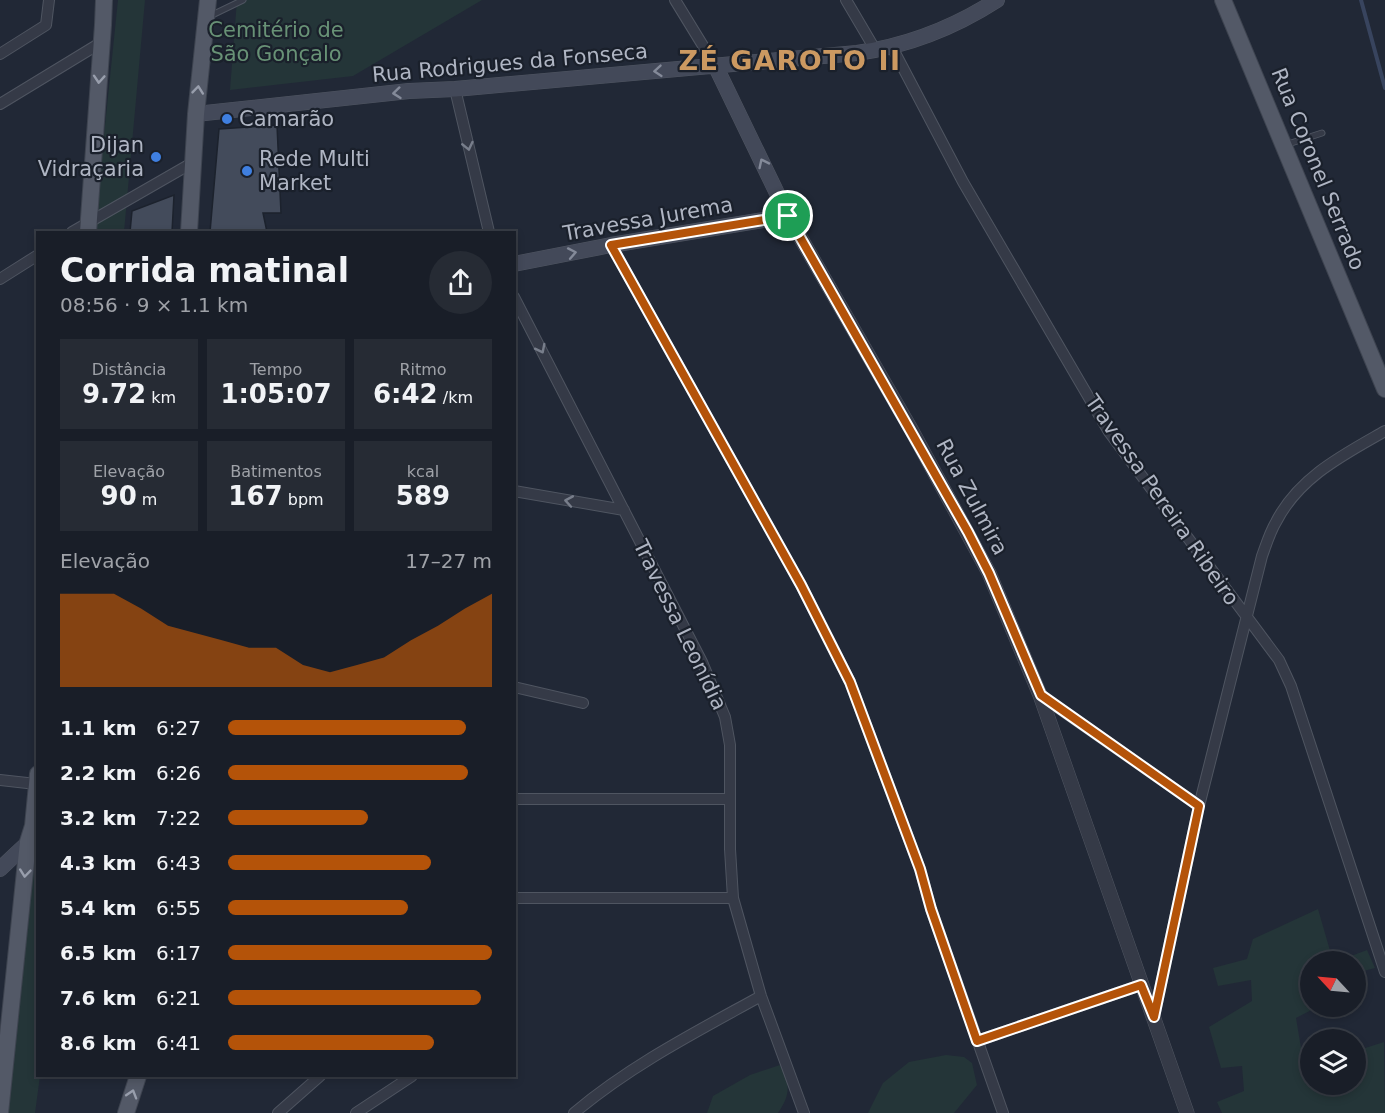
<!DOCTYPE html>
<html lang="pt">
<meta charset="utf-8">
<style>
:root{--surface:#191e28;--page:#262b34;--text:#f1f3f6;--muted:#9fa2a8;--line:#373c45;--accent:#b45309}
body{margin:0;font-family:"DejaVu Sans",sans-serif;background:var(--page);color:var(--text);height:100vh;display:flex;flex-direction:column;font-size:22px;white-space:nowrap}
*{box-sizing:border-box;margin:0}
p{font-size:20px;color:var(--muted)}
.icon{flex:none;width:33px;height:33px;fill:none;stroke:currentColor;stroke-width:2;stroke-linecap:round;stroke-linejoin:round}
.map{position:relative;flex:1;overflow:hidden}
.panel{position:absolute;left:36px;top:231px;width:480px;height:846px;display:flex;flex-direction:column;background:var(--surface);border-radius:0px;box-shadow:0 3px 9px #0003,0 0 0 2px var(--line)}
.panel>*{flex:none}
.needle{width:39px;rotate:296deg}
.fabs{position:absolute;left:1300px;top:951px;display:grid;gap:12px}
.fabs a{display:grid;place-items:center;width:66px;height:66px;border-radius:50%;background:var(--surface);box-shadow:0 3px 9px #0003,0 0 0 2px var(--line);font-size:30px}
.pin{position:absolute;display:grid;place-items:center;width:51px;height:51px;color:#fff;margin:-26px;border:3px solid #fff;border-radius:50%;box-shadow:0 2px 6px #0007}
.round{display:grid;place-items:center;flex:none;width:63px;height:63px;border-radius:32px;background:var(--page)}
.overview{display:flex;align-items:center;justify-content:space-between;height:102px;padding:0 24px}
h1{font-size:33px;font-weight:800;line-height:45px}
.metrics{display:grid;grid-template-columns:repeat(3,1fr);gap:9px;height:102px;padding:6px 24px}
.metrics div{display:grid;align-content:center;border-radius:0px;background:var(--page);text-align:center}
.metrics b{font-size:26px;font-weight:800}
.metrics small{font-size:16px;font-weight:400}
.metrics p{font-size:16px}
.chart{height:168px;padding:12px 24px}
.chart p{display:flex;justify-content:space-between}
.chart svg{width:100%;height:108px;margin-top:6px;fill:var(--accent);opacity:.7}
ul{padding:0 24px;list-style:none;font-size:20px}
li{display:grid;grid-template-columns:96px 72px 1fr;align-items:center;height:45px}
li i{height:15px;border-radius:8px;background:var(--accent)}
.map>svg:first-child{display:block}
.green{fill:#243538}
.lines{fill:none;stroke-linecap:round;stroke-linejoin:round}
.stream{stroke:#38445e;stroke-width:4}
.building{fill:#434b5b;stroke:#1c222d;stroke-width:1.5}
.service-casing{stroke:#4f5561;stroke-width:7}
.minor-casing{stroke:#4f5561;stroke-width:12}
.tertiary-casing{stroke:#4f5561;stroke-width:15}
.secondary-casing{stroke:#4f5561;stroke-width:16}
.primary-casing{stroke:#3e4450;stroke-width:18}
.service{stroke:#353a47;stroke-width:5}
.minor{stroke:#353a47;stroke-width:10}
.tertiary{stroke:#353a47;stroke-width:14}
.secondary{stroke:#434959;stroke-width:15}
.primary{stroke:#535967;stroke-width:16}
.oneway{stroke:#848a99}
.oneway2{stroke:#989eac}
.oneway3{stroke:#787e8b}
.route-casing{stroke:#fff;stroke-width:12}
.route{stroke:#b45309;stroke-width:8}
.shop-dot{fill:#3f7fe0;stroke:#1a202b;stroke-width:2}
.labels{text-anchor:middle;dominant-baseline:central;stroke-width:4.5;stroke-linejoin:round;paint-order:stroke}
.park-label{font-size:21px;fill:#689276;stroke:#1a202b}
.street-label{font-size:21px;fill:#afb5c3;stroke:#1a202b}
.poi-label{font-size:21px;fill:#afb5c3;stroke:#1a202b;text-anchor:start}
.district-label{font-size:27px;font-weight:bold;letter-spacing:1.5px;fill:#cc9961;stroke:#1a202b}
</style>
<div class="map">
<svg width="1385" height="1113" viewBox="0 0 1385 1113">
<rect width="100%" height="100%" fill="#212836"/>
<!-- green -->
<path class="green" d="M118,0H145L124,232H94Z
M237,0H482L353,76L230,90Z
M37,786L38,1076H40L35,1113H4Z
M1318,909L1333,961L1311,962V1006L1317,1007L1296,1018L1304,1066L1311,1064V1084H1356V1051L1384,1042L1385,1113H1222L1217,1102L1244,1091L1242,1066L1221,1068L1209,1027L1252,1001L1251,980L1218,986L1213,968L1247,959L1253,939Z
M1367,950L1375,968L1356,973V962L1338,961Z
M946,1055L964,1057L972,1063L977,1085L954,1113H868L883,1083L909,1062Z
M780,1065C790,1084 791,1094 778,1113H707L713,1096L750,1075Z"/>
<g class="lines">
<!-- stream -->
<path class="stream" d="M1361,0L1385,88"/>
</g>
<!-- building -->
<path class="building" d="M277,125L281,213H263L267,232H210L219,129Z
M174,195L172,232H130L132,211Z"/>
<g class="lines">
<defs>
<path id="service" d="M208,17L243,0
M1285,145L1322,133"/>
<path id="minor" d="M675,0L716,67
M846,0L876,51
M892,47L963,182L1109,432L1279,660L1291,686L1385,972
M0,54L46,25L49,0
M455,89L489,232
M0,104L102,42
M72,232L192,163
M611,245L801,585L850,682L920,869L931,909L1003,1113
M0,279L38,255
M514,297L702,662L725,717L730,745V849L733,898L761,996L804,1113
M514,491L624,510
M514,687L583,703
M1040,695L1199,806
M0,780L36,784
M514,799H730
M514,898H733
M1154,1017L1199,806L1262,556C1266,545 1270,532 1276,522C1299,477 1343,455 1385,431
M977,1041L1141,985
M278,1113L320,1076
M356,1113L412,1076
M574,1113C631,1065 696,1032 761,996"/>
<path id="tertiary" d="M788,216L912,431L989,573L1040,695L1187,1113"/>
<path id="secondary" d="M196,114L409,91L455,89L857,53C907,46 955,27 997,0
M514,264L611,245L788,216L716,67
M0,869L33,838"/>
<path id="primary" d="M1223,0L1385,389
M88,232L103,25L104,0
M189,232L196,114L208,0
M0,1113L28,842L33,826L38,774
M126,1113L138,1076"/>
</defs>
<!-- service casing -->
<use href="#service" class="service-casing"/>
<!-- minor casing -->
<use href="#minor" class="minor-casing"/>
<!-- tertiary casing -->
<use href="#tertiary" class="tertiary-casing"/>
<!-- secondary casing -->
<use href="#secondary" class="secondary-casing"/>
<!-- primary casing -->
<use href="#primary" class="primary-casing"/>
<!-- service -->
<use href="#service" class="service"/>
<!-- minor -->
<use href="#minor" class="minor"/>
<!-- tertiary -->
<use href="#tertiary" class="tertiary"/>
<!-- secondary -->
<use href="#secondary" class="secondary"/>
<!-- primary -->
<use href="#primary" class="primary"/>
</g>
<!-- one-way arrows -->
<defs><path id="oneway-chevron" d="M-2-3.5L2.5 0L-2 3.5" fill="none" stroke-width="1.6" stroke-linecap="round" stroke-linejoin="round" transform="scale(1.5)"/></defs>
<g class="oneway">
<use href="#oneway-chevron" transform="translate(658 71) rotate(175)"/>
<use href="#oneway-chevron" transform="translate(397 93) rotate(174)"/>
<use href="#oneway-chevron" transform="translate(763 163) rotate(-116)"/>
<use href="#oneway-chevron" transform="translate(572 253) rotate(-11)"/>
</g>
<g class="oneway2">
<use href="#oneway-chevron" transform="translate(99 79) rotate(94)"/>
<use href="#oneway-chevron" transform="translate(198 90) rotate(-84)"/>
<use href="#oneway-chevron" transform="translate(25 873) rotate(96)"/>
<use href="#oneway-chevron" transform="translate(132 1094) rotate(-73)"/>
</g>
<g class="oneway3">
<use href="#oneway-chevron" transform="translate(468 146) rotate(77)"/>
<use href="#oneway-chevron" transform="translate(541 349) rotate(63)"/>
<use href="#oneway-chevron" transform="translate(569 501) rotate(-170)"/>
</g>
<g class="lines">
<defs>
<path id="route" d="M788,216L968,532L989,573L1041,695L1199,806L1154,1017L1141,985L977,1041L931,909L920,869L850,682L801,585L611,245Z"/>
</defs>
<!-- route casing -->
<use href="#route" class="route-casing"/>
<!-- route -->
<use href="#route" class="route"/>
</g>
<!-- markers -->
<g class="shop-dot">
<circle cx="227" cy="119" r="6"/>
<circle cx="156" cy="157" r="6"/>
<circle cx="247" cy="171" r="6"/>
</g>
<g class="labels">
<!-- park labels -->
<g class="park-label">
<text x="276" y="30">Cemitério de<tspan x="276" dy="24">São Gonçalo</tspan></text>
</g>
<!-- street labels -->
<g class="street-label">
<text transform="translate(510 63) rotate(-5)">Rua Rodrigues da Fonseca</text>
<text transform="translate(1318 169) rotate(68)">Rua Coronel Serrado</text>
<text transform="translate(648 219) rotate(-10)">Travessa Jurema</text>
<text transform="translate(972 497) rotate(62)">Rua Zulmira</text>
<text transform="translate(1162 500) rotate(55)">Travessa Pereira Ribeiro</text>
<text transform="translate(680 625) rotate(64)">Travessa Leonídia</text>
</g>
<!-- poi labels -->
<g class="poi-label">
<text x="239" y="119">Camarão</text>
<text x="144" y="145" text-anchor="end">Dijan<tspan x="144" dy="24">Vidraçaria</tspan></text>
<text x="259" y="159">Rede Multi<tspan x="259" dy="24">Market</tspan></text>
</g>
<!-- district labels -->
<g class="district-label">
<text x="790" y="60">ZÉ GAROTO II</text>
</g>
</g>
</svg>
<div class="fabs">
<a><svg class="needle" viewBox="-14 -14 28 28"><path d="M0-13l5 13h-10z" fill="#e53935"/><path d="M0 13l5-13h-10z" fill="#9fa2a8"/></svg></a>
<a><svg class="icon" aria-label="layers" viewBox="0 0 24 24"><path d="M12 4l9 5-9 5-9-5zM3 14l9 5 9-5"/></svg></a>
</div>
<div class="pin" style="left:788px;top:216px;background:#1e9e55"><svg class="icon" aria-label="arrive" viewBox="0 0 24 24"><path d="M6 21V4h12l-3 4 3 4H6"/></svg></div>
<section class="panel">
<div class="overview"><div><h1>Corrida matinal</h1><p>08:56 · 9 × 1.1 km</p></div><a class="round"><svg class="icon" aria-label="share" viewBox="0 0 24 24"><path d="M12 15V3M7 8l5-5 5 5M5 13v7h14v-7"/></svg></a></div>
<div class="metrics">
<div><p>Distância</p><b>9.72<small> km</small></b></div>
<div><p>Tempo</p><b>1:05:07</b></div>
<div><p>Ritmo</p><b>6:42<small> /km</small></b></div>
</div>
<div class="metrics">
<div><p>Elevação</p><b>90<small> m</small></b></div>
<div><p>Batimentos</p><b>167<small> bpm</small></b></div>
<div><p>kcal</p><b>589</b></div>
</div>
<div class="chart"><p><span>Elevação</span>17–27 m</p>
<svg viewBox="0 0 160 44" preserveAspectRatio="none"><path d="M0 44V6L10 6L20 6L30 12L40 19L50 22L60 25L70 28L80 28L90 35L100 38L110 35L120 32L130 25L140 19L150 12L160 6V44z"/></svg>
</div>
<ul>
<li><b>1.1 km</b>6:27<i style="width:90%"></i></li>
<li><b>2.2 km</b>6:26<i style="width:91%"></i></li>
<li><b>3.2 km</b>7:22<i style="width:53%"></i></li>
<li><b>4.3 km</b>6:43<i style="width:77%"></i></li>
<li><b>5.4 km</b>6:55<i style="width:68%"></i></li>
<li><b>6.5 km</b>6:17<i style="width:100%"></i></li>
<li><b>7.6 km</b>6:21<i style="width:96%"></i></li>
<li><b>8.6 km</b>6:41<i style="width:78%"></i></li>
</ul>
</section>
</div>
